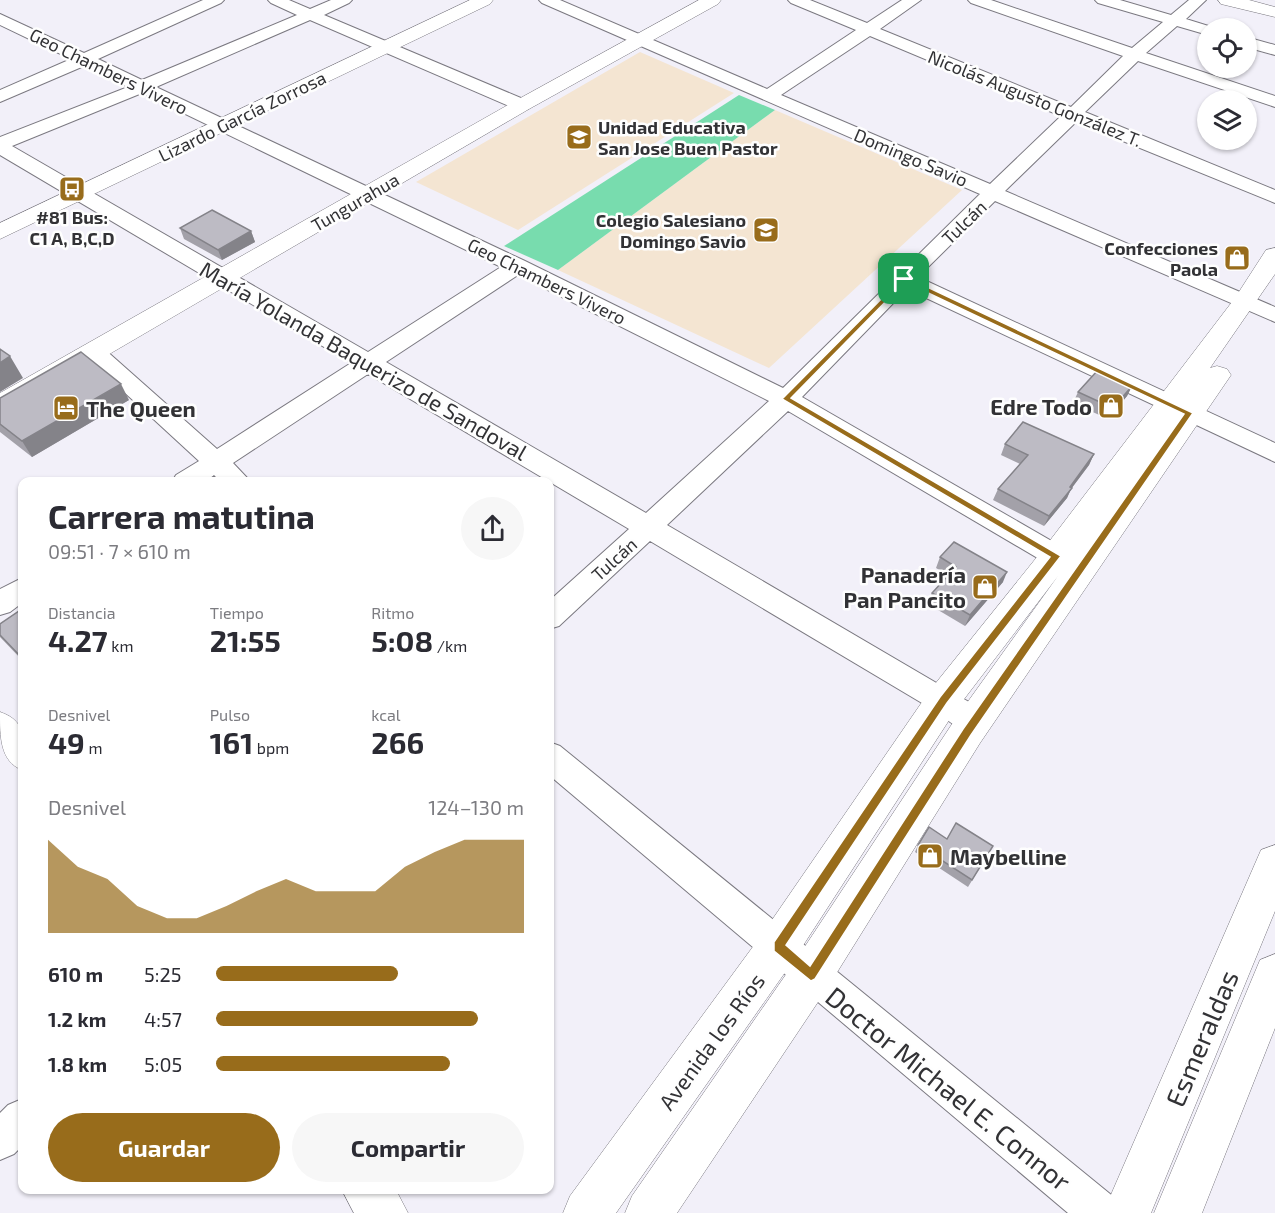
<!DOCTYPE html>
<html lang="es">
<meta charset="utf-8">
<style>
:root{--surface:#fff;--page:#f7f7f7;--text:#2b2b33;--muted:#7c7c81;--accent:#986c1b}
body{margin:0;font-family:"Exo 2",sans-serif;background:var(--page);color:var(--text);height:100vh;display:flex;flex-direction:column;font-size:22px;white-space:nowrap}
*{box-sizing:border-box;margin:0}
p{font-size:20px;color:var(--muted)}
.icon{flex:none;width:33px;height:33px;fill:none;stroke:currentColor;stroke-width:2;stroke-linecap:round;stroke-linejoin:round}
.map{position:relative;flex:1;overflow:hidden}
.sheet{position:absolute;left:18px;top:477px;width:536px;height:717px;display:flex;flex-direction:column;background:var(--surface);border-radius:12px;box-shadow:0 2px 4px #0004}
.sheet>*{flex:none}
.buttons{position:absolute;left:1197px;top:18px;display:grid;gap:12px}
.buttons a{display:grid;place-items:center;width:60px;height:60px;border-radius:50%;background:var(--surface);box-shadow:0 2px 4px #0004;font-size:30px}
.pin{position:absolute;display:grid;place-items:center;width:51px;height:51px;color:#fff;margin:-26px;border-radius:12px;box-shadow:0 3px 9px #0006}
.round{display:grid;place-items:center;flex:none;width:63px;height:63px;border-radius:32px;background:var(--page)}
.headline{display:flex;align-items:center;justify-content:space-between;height:102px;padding:0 30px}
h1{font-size:33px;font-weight:700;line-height:45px}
.figures{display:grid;grid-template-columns:repeat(3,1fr);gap:9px;height:102px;padding:6px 30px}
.figures div{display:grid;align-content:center}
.figures b{font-size:30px;font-weight:700}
.figures small{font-size:16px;font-weight:400}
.figures p{font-size:16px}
.chart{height:168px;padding:12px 30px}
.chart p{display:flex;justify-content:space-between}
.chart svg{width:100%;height:108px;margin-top:6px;fill:var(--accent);opacity:.7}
.button{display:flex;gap:12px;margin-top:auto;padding:12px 30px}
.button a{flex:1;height:69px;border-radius:36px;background:var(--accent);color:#fff;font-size:24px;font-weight:700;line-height:69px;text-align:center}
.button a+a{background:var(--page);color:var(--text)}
ul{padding:0 30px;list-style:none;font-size:20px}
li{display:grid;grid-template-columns:96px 72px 1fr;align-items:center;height:45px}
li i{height:15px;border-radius:8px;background:var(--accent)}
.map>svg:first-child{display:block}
.education{fill:#f4e5d2}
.green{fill:#78dcae}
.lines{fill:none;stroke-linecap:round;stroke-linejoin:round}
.minor-casing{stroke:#7b7981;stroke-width:2}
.tertiary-casing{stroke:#7b7981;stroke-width:1}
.secondary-casing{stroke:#7b7981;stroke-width:1}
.minor{fill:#fff;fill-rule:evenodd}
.tertiary{fill:#fff;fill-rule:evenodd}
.secondary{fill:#fff;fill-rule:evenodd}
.wall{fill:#a3a1a9}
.shaded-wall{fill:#848389}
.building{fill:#bdbbc4;stroke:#848389;stroke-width:1.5}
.route{fill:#986c1b;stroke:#fff;stroke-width:1.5;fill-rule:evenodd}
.labels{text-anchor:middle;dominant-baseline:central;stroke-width:5;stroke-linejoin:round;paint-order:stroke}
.far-street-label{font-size:18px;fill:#323235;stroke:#fefefe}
.far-poi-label{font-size:18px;font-weight:bold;fill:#323235;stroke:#fefefe;text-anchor:end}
.street-label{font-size:22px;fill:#323235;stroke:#fefefe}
.poi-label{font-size:22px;font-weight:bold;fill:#323235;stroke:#fefefe;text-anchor:end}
.near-street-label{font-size:27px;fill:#323235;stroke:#fefefe}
</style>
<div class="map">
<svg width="1275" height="1213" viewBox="0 0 1275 1213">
<rect width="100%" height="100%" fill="#f2f0f9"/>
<!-- education -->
<path class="education" d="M640,52L734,93L518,230L416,182Z
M775,110L962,190L769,368L558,270Z"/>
<!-- green -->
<path class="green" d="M739,95L775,110L558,270L504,246Z"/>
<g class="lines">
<defs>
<path id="minor" d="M203,0H224L221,3L98,59L142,80L297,15L271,3L268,0H289L310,9L331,0H352L349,3L324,15L528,101L531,105L528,109H516L310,20L156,87L525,261L783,388L980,194L542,3L539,0H560L767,89L856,30L791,3L788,0H810L867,23L902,0H921L880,29L1071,107L1123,56L971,3L968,0H991L1132,48L1163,22L1098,3L1095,0H1120L1171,15L1189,0H1206L1186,19L1215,28H1208V35L1177,26L1146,53L1275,96V107L1138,61L1085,112L1275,190V203L1076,122L1005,191L1275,307V322L995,201L918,277L1275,443V462L907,289L802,397L1088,562L1092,569L1088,576L1078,580L1068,576L788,411L667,525L986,712L990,721L986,730C965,738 949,720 932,709L650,541L559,626L549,629V601L629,529L368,374L233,463L251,482H221L214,475L205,482H172L176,475L199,461L86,357L82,352L86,347L94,345L102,347L217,449L351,363L0,155V137L128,87L84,66L0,102V90L71,59L0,25V14L84,53ZM870,36L1061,116L990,184L781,95ZM142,93L501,267L368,352L12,146ZM518,275L769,401L646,513L386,362Z
M1246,37L1275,45V55L1246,47Z
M22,578V603L10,612L0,615V589Z
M549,742L560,746L1115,1198L1121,1213H1068L549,775Z
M22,1099V1146L14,1154L0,1160V1113L8,1105Z"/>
<path id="tertiary" d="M470,0H493L490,4L0,239V223Z
M1218,0H1249L1275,7V17L1221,4Z
M0,712C30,722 22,743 22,770C0,761 0,737 0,712Z
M342,1190H396L408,1213H354Z"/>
<path id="secondary" d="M699,0H721L718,4L529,109L10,412L0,414V393L515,101Z
M1275,248V274L1210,368L1217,366L1227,369L1231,375L980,743L826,990L677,1213H625L632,1196L796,960L954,721L1058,576L955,711L793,961L616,1213H563L570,1196L763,933L931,689L1045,547L1235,298L1266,250Z
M1275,845V911L1151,1213H1103L1261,850Z
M1275,954V1028L1202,1213H1154L1260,960Z"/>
</defs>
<!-- minor casing -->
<use href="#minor" class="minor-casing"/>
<!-- tertiary casing -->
<use href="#tertiary" class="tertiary-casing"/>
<!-- secondary casing -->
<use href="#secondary" class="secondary-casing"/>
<!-- minor -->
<use href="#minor" class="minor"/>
<!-- tertiary -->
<use href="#tertiary" class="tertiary"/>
<!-- secondary -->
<use href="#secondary" class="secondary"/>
</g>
<!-- wall -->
<path class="wall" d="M180,228L251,231L255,242L222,260L184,239Z
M1132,386L1127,396L1108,419L1073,403L1078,392Z
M0,398L129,400L32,457L0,432Z
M1005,444L1094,454L1089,465L1071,489L1067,498L1044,526L993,500L998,489L1020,464L1001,455Z
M940,557L1003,582L965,626L928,604L932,593L948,575L936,568Z
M22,609V660L0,637V624Z
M947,839L993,846L968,887L915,852L918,845Z"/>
<!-- shaded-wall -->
<path class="shaded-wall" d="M251,231L255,242L222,260L218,250Z
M10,356L23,378L0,392V363Z
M121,384L129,400L32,457L22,441Z
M1132,386L1127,396L1108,419L1113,408Z
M1094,454L1089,465L1071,489L1067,498L1044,526L1049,516Z
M1007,572L1003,582L965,626L970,615Z"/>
<!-- building -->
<path class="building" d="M212,210L251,231L218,250L180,228Z
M0,349L10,356L0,363Z
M81,352L121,384L22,441L0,424V398Z
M1098,370L1132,386L1113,408L1078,392Z
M1023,422L1094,454L1070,487L1072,488L1049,516L998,489L1028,455L1005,444Z
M954,542L1007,572L970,615L932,593L956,567L940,557Z
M22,609V658L0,635V624Z
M956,823L993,846L972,880L918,845L929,827L947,839Z"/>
<!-- route -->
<path class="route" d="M904,276L1193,413L971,735L815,979L811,981L774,951V942L940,697L1050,557L782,399ZM905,282L1184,414L963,729L810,966L786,945L947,703L1061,556L791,398Z"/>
<!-- icons -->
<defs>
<symbol id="school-square" viewBox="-11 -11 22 22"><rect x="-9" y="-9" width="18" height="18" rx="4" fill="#986c1b" stroke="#fefefe"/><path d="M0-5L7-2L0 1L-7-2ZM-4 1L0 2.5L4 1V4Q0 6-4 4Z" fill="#fff"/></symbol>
<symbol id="bus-square" viewBox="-11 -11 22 22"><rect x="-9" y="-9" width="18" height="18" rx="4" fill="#986c1b" stroke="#fefefe"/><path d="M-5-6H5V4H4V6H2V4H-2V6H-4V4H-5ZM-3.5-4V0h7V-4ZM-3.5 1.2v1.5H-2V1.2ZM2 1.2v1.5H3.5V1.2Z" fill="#fff"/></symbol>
<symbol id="shop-square" viewBox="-11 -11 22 22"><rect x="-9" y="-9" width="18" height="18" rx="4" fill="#986c1b" stroke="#fefefe"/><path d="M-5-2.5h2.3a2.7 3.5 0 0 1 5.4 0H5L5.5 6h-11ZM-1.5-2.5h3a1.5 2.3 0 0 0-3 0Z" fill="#fff"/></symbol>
<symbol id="hotel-square" viewBox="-11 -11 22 22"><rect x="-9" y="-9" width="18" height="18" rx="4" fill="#986c1b" stroke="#fefefe"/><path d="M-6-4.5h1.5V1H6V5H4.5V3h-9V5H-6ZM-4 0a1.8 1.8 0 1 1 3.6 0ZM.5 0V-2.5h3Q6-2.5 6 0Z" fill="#fff"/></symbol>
</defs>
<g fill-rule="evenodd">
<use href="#school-square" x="564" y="122" width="30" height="30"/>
<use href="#bus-square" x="57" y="174" width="30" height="30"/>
<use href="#school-square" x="751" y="215" width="30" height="30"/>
<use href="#shop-square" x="1222" y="243" width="30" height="30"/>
<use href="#shop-square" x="1096" y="391" width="30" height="30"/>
<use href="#hotel-square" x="51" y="393" width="30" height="30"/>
<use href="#shop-square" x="970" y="572" width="30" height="30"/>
<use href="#shop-square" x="915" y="841" width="30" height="30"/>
</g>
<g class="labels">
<!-- far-street labels -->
<g class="far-street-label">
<text transform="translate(109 71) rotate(26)">Geo Chambers Vivero</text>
<text transform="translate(1035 98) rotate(22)">Nicolás Augusto González T.</text>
<text transform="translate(242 116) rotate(-26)">Lizardo García Zorrosa</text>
<text transform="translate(911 157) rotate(23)">Domingo Savio</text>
<text transform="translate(355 202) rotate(-30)">Tungurahua</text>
<text transform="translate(964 222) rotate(-44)">Tulcán</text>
<text transform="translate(547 281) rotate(26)">Geo Chambers Vivero</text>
<text transform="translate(614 559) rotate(-42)">Tulcán</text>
</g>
<!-- far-poi labels -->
<g class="far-poi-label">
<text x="598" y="127" text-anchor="start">Unidad Educativa<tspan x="598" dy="21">San Jose Buen Pastor</tspan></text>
<text x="72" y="217" text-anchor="middle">#81 Bus:<tspan x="72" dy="21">C1 A, B,C,D</tspan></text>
<text x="746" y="220">Colegio Salesiano<tspan x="746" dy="21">Domingo Savio</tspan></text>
<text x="1218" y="248">Confecciones<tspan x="1218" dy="21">Paola</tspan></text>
</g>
<!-- street labels -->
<g class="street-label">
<text transform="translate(364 360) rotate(30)">María Yolanda Baquerizo de Sandoval</text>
<text transform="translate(711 1041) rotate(-54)">Avenida los Ríos</text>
</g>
<!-- poi labels -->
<g class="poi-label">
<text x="1092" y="406">Edre Todo</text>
<text x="86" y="408" text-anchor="start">The Queen</text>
<text x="966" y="574">Panadería<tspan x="966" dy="25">Pan Pancito</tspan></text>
<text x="950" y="856" text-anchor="start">Maybelline</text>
</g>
<!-- near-street labels -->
<g class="near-street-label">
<text transform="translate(1201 1038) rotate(-67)">Esmeraldas</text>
<text transform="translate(949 1088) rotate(39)">Doctor Michael E. Connor</text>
</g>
</g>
</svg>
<div class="buttons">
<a><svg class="icon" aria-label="locate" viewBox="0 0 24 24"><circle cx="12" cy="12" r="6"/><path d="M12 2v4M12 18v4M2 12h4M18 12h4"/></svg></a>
<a><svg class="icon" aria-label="layers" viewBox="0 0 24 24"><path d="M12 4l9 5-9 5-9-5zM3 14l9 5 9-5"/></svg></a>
</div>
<div class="pin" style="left:904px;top:279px;background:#1e9e55"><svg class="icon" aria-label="arrive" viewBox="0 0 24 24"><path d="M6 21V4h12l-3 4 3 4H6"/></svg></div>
<section class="sheet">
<div class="headline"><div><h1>Carrera matutina</h1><p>09:51 · 7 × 610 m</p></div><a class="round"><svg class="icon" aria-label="share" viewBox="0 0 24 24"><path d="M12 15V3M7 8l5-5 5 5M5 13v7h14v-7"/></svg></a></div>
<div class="figures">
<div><p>Distancia</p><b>4.27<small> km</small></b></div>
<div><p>Tiempo</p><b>21:55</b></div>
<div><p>Ritmo</p><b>5:08<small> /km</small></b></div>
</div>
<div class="figures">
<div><p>Desnivel</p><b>49<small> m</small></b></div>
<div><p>Pulso</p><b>161<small> bpm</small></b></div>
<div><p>kcal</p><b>266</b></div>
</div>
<div class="chart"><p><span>Desnivel</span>124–130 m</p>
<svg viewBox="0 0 160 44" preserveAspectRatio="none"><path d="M0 44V6L10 17L20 22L30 33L40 38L50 38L60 33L70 27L80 22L90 27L100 27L110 27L120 17L130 11L140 6L150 6L160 6V44z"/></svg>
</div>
<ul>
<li><b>610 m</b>5:25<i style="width:59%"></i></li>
<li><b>1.2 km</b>4:57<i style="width:85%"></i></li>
<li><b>1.8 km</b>5:05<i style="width:76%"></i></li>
</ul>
<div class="button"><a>Guardar</a><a>Compartir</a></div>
</section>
</div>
